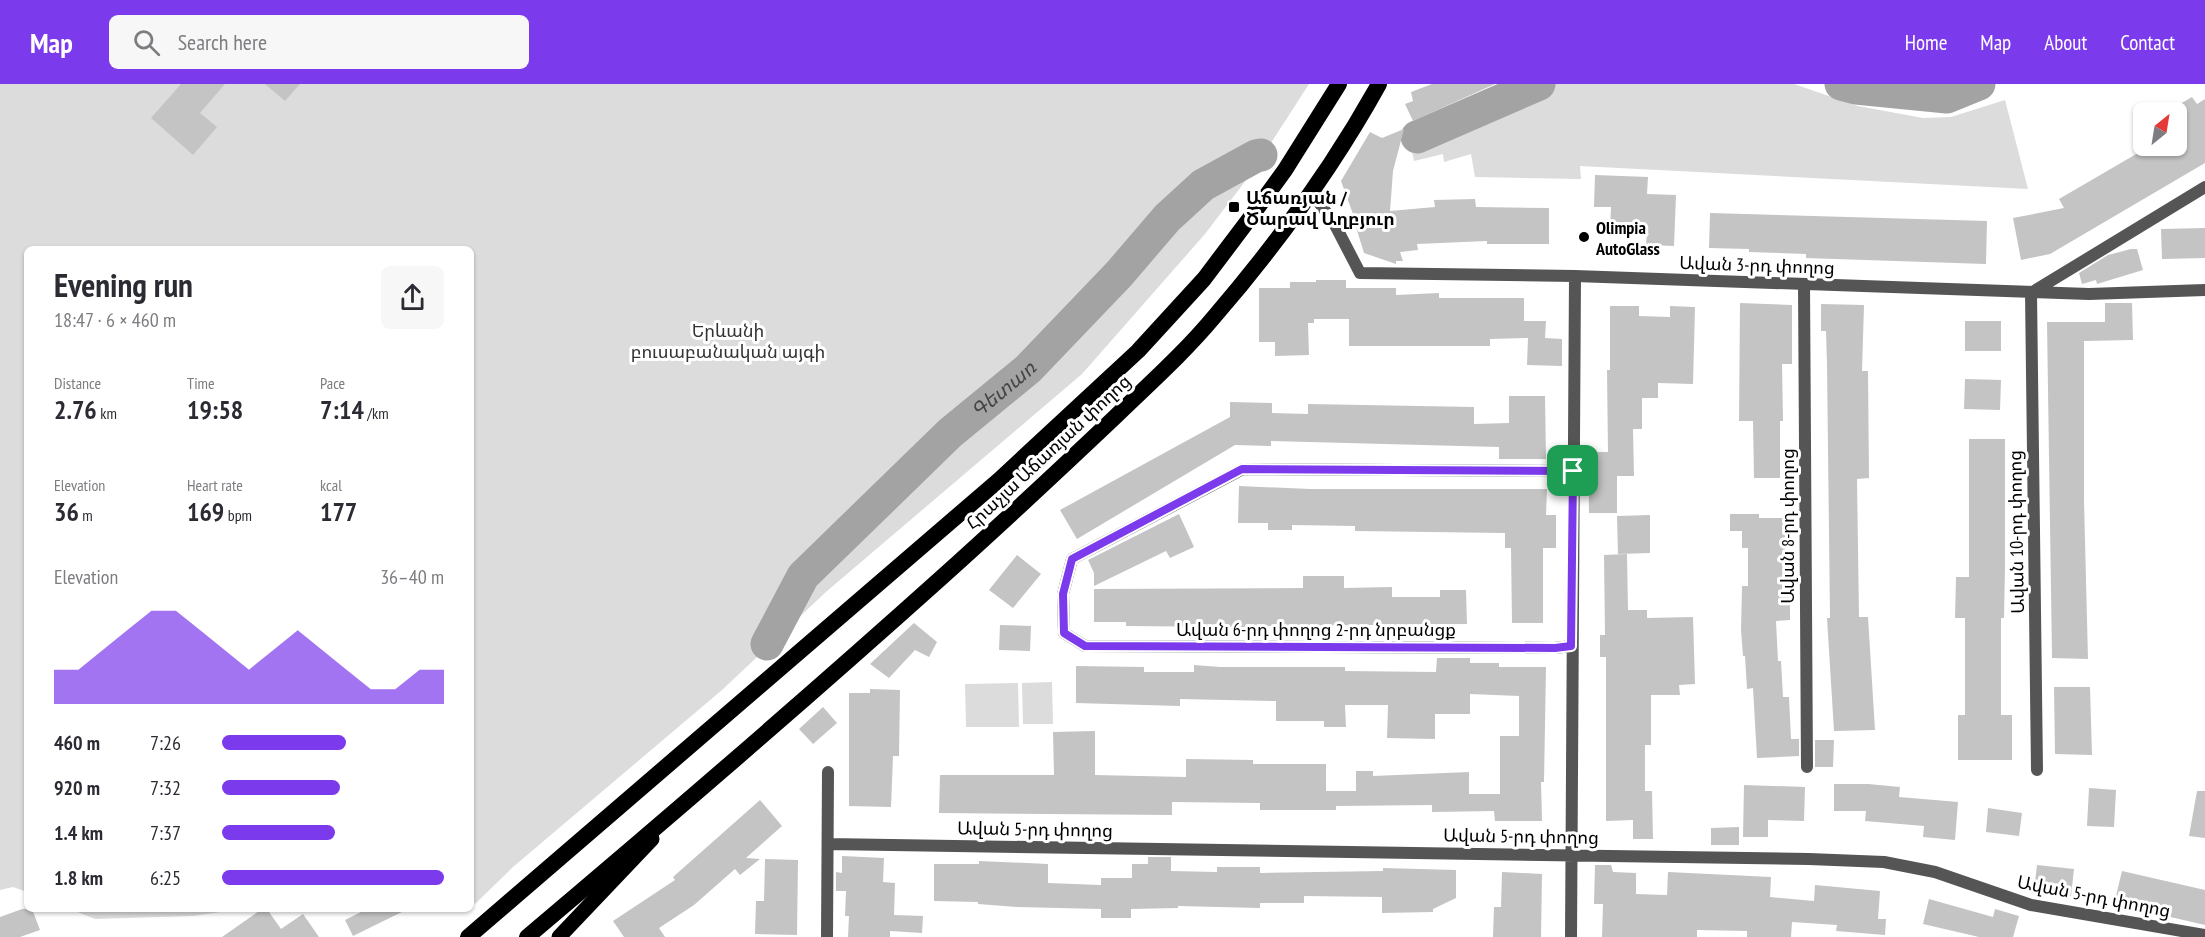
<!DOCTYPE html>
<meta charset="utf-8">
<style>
:root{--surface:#fff;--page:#f7f7f7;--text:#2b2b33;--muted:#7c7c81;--accent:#7c3aed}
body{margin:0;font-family:"PT Sans Narrow","Noto Sans Armenian",sans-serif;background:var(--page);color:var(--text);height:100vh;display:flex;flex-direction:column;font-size:22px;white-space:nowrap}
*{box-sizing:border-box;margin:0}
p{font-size:20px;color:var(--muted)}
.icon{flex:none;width:33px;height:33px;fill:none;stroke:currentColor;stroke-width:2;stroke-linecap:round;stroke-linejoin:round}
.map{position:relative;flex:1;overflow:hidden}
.details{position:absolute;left:24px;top:162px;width:450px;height:666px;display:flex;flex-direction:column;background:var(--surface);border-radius:9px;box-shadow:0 2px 4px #0004}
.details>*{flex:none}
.needle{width:39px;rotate:30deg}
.tools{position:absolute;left:2133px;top:18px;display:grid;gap:12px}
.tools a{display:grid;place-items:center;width:54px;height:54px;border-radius:9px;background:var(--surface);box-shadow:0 2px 4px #0004;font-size:30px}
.pin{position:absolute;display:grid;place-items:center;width:51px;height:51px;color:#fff;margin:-26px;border-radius:12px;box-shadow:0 3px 9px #0006}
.round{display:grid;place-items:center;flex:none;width:63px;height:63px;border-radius:9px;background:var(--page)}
.summary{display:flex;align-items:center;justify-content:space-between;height:102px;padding:0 30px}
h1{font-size:33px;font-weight:700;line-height:45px}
.stats{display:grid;grid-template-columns:repeat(3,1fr);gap:9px;height:102px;padding:6px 30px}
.stats div{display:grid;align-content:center}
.stats b{font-size:26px;font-weight:700}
.stats small{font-size:16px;font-weight:400}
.stats p{font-size:16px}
.chart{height:168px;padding:12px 30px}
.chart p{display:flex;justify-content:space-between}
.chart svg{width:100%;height:108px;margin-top:6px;fill:var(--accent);opacity:.7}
ul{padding:0 30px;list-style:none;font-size:20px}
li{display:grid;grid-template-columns:96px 72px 1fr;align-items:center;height:45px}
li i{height:15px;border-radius:8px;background:var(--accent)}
header{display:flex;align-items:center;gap:36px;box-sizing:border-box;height:84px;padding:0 30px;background:var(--accent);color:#fff}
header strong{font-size:28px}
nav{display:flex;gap:33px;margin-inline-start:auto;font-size:21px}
.search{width:420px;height:54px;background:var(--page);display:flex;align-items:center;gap:15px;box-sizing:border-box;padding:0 21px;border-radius:9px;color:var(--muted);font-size:22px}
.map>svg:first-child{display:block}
.green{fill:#dcdcdc}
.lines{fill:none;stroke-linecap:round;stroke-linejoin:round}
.river{stroke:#a3a3a3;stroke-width:33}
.building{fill:#c4c4c4}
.minor{stroke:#555;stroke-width:12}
.primary{stroke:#000;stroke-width:15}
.trunk{stroke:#000;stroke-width:16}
.route-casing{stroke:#fff;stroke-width:12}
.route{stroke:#7c3aed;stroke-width:8}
.poi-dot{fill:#000;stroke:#fff;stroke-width:2}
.labels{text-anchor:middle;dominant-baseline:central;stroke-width:6;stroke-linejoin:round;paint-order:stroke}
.poi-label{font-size:18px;font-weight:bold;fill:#000;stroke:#fff;text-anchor:start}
.street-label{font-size:18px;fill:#000;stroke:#fff}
.park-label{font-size:18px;fill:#333;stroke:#fff}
.water-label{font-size:20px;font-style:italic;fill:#444;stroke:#fff}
</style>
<header>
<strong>Map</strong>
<div class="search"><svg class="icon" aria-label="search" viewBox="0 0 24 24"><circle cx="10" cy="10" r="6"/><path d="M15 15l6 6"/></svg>Search here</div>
<nav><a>Home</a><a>Map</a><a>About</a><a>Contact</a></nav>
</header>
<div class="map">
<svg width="2205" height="853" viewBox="0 0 2205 853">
<rect width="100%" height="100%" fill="#fff"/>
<!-- green -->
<path class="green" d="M0,0H1309L1253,87L1205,150L1082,290L827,507L722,606L513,783L475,820L471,814V165H27V808L13,803L0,806Z
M1514,0H1794L1858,22L1923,34L1951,33L2005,16L2028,105L1580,82L1581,95L1475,93L1471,70L1444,78L1443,70L1414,77L1407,46Z
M1052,598L1053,640H1023L1022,599Z
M1018,599L1019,643H966L965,600Z
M70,825H241L193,832L95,835Z"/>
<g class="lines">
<!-- river -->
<g class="river">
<path d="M1841,0L1856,4L1947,13L1979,0"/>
<path d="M1417,53L1539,0"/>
<path id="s1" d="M767,560L803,492L950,349L1028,285L1119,190L1167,134L1203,101L1256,72L1261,71"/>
</g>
</g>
<!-- building -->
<path class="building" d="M181,0H225L200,29L217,43L193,71L151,34Z
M265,0H300L285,17Z
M1432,0H1495L1413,37L1405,20L1413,17L1411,8Z
M2192,13L2197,20L2205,15V79L2050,170L2021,176L2013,134L2064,124L2059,115L2150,62H2176V46L2187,39L2182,30L2185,28L2180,20Z
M1404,45L1393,87L1390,127L1435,123L1434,116L1475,115L1476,123L1549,124V160H1487V157L1417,160L1418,166L1400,168L1403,177H1396V180L1364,169L1352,130H1353L1341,97L1370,48L1382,54Z
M1595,91L1648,93L1647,110L1676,111L1674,162L1646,161L1647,147L1610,146L1611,123H1594Z
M1710,129L1987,137L1986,180L1806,174V170L1749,168V165L1709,164Z
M2205,144V174L2162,175L2161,145Z
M2131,165H2137L2143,186L2097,200L2096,196L2082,200L2079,189L2108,171Z
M1316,196H1346V204H1396V211L1439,209V214H1524V237H1546L1545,254L1562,255V282L1527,281L1528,254L1490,255V262H1349V235H1314V239H1308L1309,271L1275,272V258H1259V204H1290V198H1316Z
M1740,219L1792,221V280H1782L1783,337H1780V394H1754L1753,337H1739Z
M2105,219H2132L2133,256L2084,257V417L2088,575L2052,574L2047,238H2105Z
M1821,220L1864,221L1862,287H1868L1869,394L1857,395L1859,533H1868L1875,646L1834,647L1827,534H1830L1827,280L1826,247H1821Z
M1610,222H1639V232L1670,233V222L1695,223L1693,300L1658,299V314H1642V345H1633L1634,392H1617V429H1589L1588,368H1608L1607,286H1610Z
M1965,237H2001V267H1965Z
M1965,295L2001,296L2000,326L1964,325Z
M1509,312H1545L1546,375H1499V363L1271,357V362L1235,361L1077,455L1060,426L1230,333V318L1272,319V329L1308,330V320L1474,323V340L1509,339Z
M1969,355H2005V483L2004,534H2001V631H2012V676H1958V631H1965V534H1955L1956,493H1969Z
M1239,402L1310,405H1547L1546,431H1556V464H1543V539H1512L1511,464H1505V449L1355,447V442L1292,441V446H1268V439H1238Z
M1179,430L1194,463L1170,474L1166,467L1094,502V489L1088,476Z
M1730,430H1759V434H1785L1786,502H1790V536L1776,537L1778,577H1781L1783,613H1789L1791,655H1799V672L1757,674L1753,604L1747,605L1745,572H1743L1741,546L1742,502H1748V464H1742V447H1730Z
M1650,431V469L1618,470L1617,432Z
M1627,470L1628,526H1647V534L1693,533L1695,600L1679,601L1680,611H1651V661H1645V707H1652L1653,755H1633V736L1606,737V573H1600V551H1605L1604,471Z
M1017,471L1041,490L1013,524L989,506Z
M1303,492H1344V504L1392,503V513H1440V506H1466L1467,540L1264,542V548L1238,549V543L1126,542V538H1094V505L1303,504Z
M914,539L937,558L929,573L915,566L889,594L870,580Z
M1000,541L1031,542L1030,567L999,566Z
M1437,574H1470V579H1499V583H1546L1544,698H1541L1542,737H1495L1494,727L1432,728V721L1336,722V726H1260V719L1172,718V731L939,729L940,691H1054L1053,648L1095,647V691L1186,693V675L1253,676V680H1326V707H1356V687H1373V692L1469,688V710H1500V652H1519V612L1470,610V630H1435V655L1387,654L1388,621H1345L1346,643H1324V637H1276V617L1180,615V622L1076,619V582L1144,583V588H1194V581L1220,583H1345V587L1436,588Z
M2054,603H2090L2092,671L2055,670Z
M870,605L900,606L899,672H893L891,723L849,722V609H870Z
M823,623L837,639L813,660L799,645Z
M1815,656H1834L1833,683H1815Z
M1834,700H1868L1900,703L1899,713L1958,718L1955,756L1923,753L1924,742L1865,737L1866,727H1834Z
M1744,701L1805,703L1804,737L1768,736V753H1743Z
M2089,704L2116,706L2114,743L2087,742Z
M2197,707H2205V754L2189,752Z
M760,716L782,742L746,774L760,775L740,791L735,785L694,821L659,844L665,853H624L613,837L675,796L673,793Z
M1988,724L2022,729L2019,752L1986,748Z
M1739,743V761H1711V744Z
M842,772L884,774L883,798L895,799L894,831L923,832L922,849L890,847V853H848L849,832H845L846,807H836V788L842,789Z
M1148,773H1171V787L1217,788V783H1260V789L1383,787V784L1456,786V814L1433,825V828L1382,829V813L1304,812V819H1260V824L1178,822V824L1131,825V834H1101V825L1017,823L978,820V818L934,817V780H979V777L1048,780V799L1101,801V794H1132V780H1148Z
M765,775L798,776L797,851L755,850L756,817H764Z
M1595,781H1611L1613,788L1636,789V810L1667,811L1668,788L1771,793L1770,813L1814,817L1815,801L1880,807L1878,835H1886L1885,851L1836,847L1837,841L1792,838L1791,853H1747V847L1697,846V853H1602L1603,820H1594Z
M2037,781L2074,785L2071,812L2034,807Z
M2122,787L2205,806V841L2114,820Z
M1502,788L1542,790L1541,853H1493L1494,823H1501Z
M1929,815L1993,833L1995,825L2019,832L2013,853H1979L1923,840Z
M22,825H32L40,846L20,853H0V833Z
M262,825H267L281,845L303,830L319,853H222Z
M367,825H408L353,852L345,836Z"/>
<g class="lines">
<!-- minor -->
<path class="minor" d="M1312,109L1334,139L1360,189L1575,192L2089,210L2205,206
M1804,200L1807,683
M1571,562L1555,564L1085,562L1064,549L1063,510L1072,475L1243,385L1573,387
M2037,686L2031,209L2205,103
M828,760L1809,775L1884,778L1935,788L2031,821L2205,851
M827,853L828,688
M1571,853L1575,192"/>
<!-- primary -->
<path class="primary" d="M559,853L652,755"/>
<!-- trunk -->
<path class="trunk" d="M468,853L999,396L1138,267L1204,195L1250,134L1285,86L1339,0
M527,853C667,735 805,616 941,494C1000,441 1058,387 1115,333C1149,300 1184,269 1214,233C1276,161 1333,83 1379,0"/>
</g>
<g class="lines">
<defs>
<path id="route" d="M1242,385L1573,387L1571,562L1555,564L1085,562L1064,549L1063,510L1072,475Z"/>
</defs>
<!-- route casing -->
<use href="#route" class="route-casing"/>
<!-- route -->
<use href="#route" class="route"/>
</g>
<!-- markers -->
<g class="poi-dot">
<rect x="1228" y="117" width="12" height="12" rx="3"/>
<circle cx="1584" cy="153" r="6"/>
</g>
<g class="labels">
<!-- poi labels -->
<g class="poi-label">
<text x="1246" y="113">Աճառյան /<tspan x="1246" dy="21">Ծարավ Աղբյուր</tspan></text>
<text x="1596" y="143">Olimpia<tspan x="1596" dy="21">AutoGlass</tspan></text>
</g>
<!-- street labels -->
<g class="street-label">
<text transform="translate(1757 181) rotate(2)">Ավան 3-րդ փողոց</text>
<text transform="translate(1048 368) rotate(-43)">Հրաչյա Աճառյան փողոց</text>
<text transform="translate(1787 442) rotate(-90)">Ավան 8-րդ փողոց</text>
<text transform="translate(2016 448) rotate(-91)">Ավան 10-րդ փողոց</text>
<text x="1316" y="545">Ավան 6-րդ փողոց 2-րդ նրբանցք</text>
<text transform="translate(1035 745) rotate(1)">Ավան 5-րդ փողոց</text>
<text transform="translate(1521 752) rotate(1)">Ավան 5-րդ փողոց</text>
<text transform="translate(2094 812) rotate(11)">Ավան 5-րդ փողոց</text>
</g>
<!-- park labels -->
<g class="park-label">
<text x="728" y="246">Երևանի<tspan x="728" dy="21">բուսաբանական այգի</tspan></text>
</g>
<!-- water labels -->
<g class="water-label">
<text stroke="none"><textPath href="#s1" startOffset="351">Գետառ</textPath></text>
</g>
</g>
</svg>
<div class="tools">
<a><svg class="needle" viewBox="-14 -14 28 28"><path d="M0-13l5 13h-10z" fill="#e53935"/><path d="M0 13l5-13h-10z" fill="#7c7c81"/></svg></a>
</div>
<div class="pin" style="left:1573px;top:387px;background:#1e9e55"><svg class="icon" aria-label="arrive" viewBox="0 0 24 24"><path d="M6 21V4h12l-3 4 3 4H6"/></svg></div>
<section class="details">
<div class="summary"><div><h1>Evening run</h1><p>18:47 · 6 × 460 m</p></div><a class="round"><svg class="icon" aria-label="share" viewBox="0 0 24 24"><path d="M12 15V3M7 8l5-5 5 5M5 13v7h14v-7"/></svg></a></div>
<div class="stats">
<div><p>Distance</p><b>2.76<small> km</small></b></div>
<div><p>Time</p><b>19:58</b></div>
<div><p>Pace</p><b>7:14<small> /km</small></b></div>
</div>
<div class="stats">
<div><p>Elevation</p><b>36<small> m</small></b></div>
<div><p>Heart rate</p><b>169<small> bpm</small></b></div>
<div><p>kcal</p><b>177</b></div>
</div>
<div class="chart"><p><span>Elevation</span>36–40 m</p>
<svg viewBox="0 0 160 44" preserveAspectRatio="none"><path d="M0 44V30L10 30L20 22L30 14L40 6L50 6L60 14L70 22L80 30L90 22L100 14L110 22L120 30L130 38L140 38L150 30L160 30V44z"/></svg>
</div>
<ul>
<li><b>460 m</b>7:26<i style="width:56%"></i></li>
<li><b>920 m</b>7:32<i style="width:53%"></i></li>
<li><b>1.4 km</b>7:37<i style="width:51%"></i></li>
<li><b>1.8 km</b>6:25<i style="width:100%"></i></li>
</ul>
</section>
</div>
